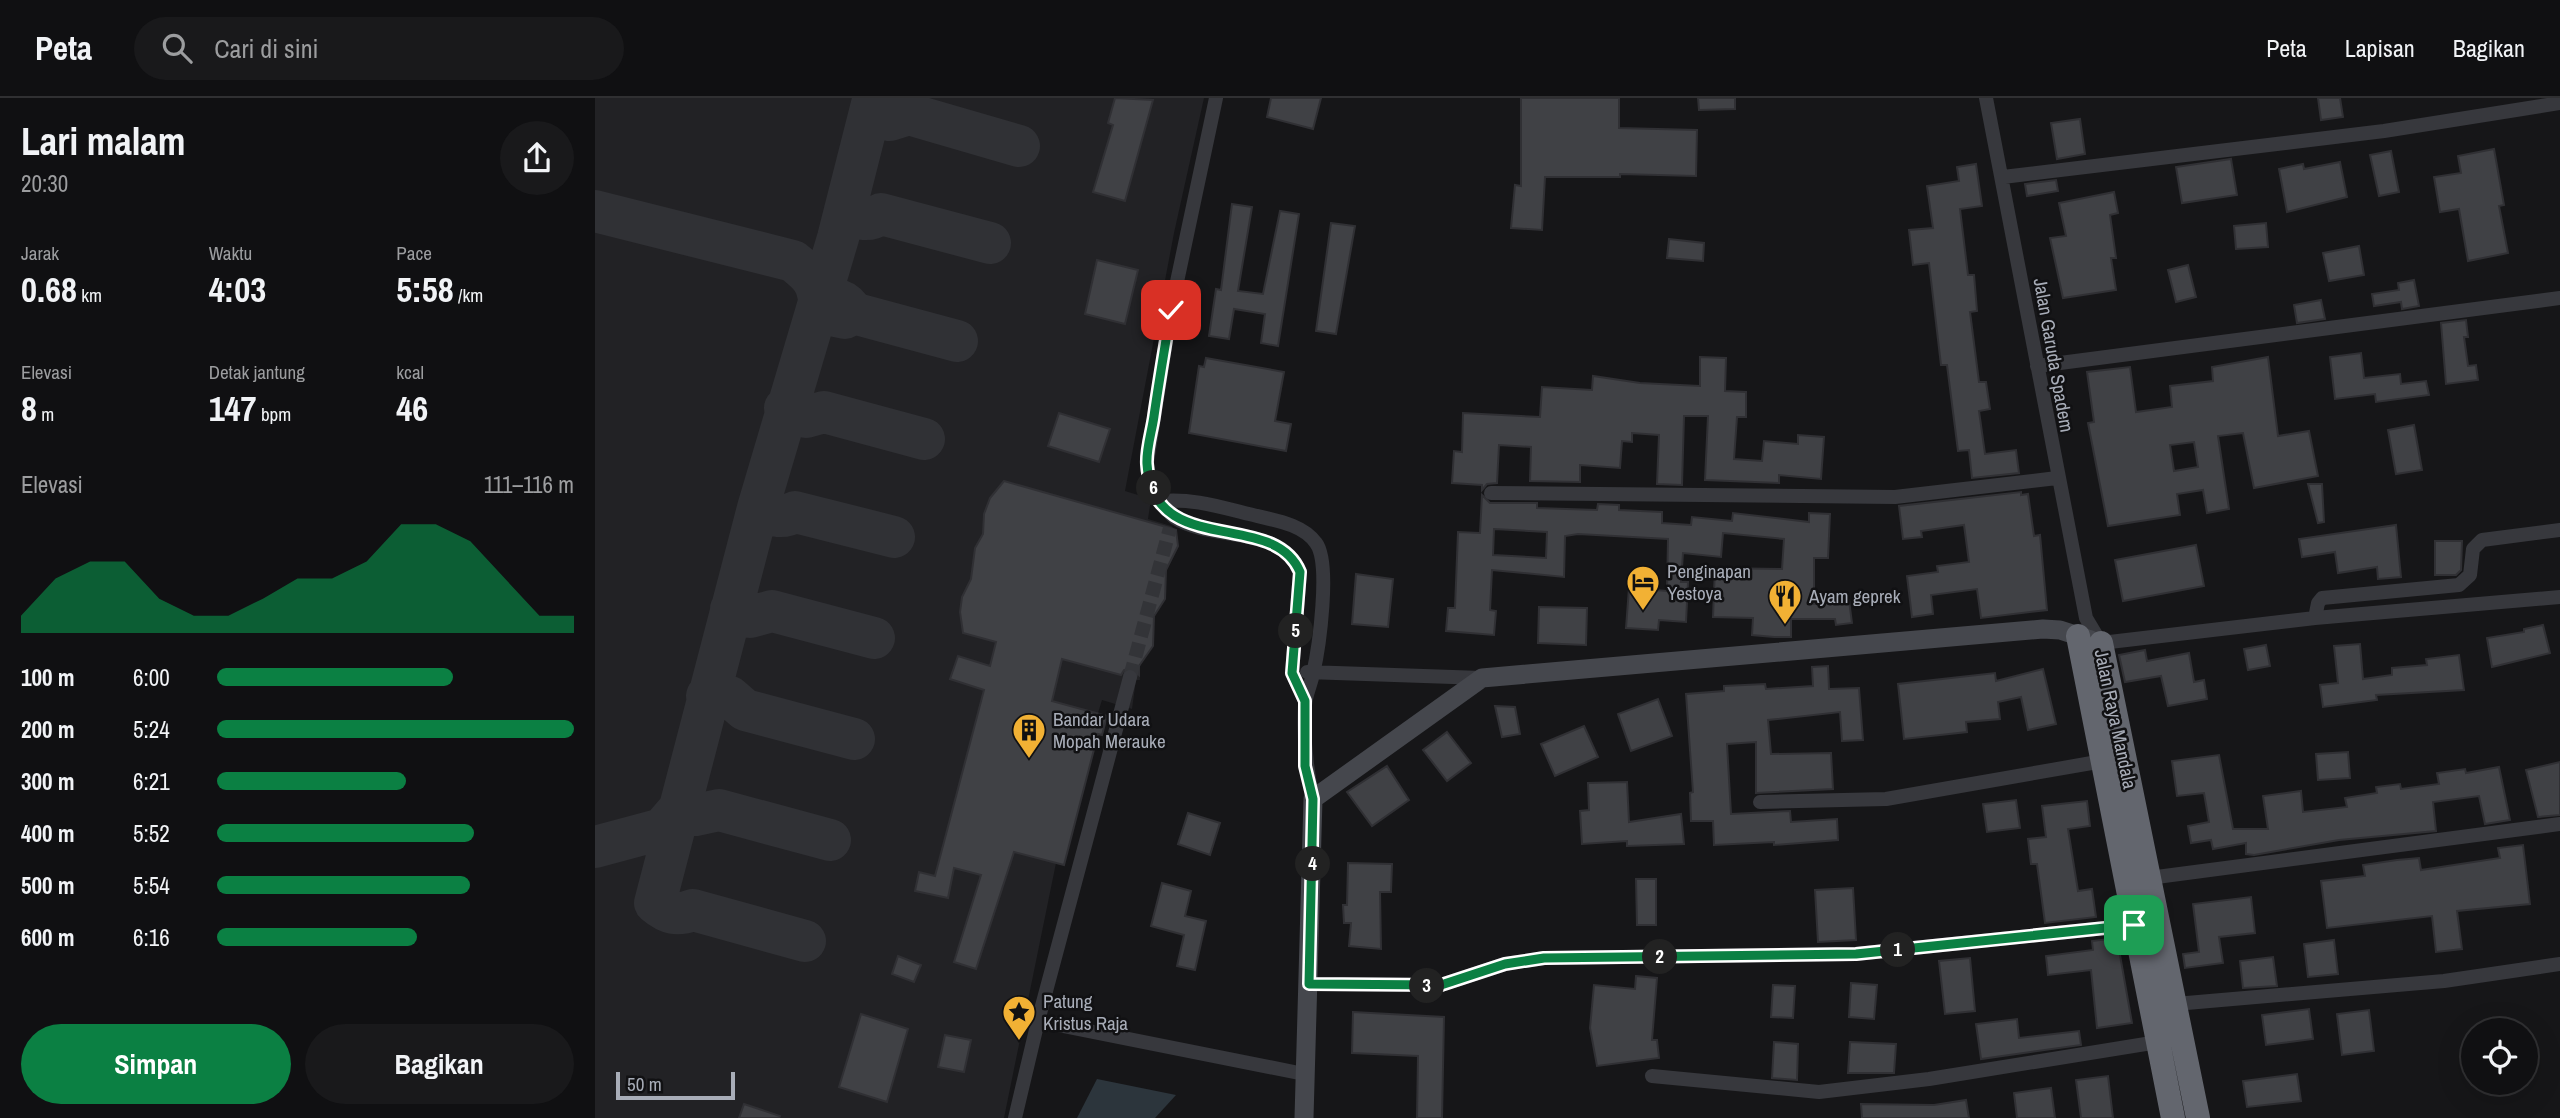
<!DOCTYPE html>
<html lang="id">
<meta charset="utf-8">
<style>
:root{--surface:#101012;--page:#19191b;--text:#f1f3f6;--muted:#9c9d9f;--line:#303032;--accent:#0b8043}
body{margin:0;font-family:"Archivo Narrow",sans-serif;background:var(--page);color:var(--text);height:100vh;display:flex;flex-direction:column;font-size:26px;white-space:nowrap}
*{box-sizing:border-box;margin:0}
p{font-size:23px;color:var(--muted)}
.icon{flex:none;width:38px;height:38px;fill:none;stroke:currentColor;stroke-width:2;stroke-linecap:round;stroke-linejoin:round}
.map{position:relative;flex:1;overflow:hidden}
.side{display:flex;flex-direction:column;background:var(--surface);width:595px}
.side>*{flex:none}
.fabs{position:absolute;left:1866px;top:920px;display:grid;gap:14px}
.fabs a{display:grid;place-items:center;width:77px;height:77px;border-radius:50%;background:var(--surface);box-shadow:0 7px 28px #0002,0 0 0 2px var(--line);font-size:35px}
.scale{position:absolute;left:21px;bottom:18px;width:119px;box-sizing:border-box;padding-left:7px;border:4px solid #a8adb8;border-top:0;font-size:19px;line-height:24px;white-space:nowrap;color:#a8adb8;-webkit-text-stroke:5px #111113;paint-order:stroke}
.pin{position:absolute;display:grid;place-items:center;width:60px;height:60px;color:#fff;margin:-30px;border-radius:14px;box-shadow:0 4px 10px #0006}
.km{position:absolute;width:35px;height:35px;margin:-18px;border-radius:50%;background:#222;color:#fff;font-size:19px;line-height:35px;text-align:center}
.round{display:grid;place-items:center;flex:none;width:74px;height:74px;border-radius:37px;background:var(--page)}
.summary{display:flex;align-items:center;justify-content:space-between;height:119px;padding:0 21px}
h1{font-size:38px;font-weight:700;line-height:52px}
.metrics{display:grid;grid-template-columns:repeat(3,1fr);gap:10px;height:119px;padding:7px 21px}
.metrics div{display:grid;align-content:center}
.metrics b{font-size:35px;font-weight:700}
.metrics small{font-size:19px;font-weight:400}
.metrics p{font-size:19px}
.chart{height:196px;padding:14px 21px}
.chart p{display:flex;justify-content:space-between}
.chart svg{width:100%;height:126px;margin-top:7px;fill:var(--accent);opacity:.7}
.action{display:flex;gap:14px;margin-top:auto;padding:14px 21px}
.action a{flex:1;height:80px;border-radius:42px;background:var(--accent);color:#fff;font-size:28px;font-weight:700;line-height:80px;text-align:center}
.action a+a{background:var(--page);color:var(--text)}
ul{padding:0 21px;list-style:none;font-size:23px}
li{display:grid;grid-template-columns:112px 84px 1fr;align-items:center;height:52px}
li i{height:18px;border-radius:9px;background:var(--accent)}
header{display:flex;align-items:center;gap:42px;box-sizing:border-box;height:98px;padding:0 35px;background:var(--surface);border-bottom:2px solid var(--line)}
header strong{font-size:33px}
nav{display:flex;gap:38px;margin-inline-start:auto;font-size:24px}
.search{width:490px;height:63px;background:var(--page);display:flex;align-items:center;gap:18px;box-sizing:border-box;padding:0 24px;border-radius:38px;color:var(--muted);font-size:26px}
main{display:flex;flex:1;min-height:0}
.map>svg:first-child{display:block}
.built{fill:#222225}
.water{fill:#2c353c}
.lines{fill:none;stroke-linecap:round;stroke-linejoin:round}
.taxiway{stroke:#303135;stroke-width:42}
.building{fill:#404145;stroke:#303034;stroke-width:2;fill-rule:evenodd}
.street-tunnel{stroke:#333438;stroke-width:14;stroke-dasharray:14 7;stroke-linecap:butt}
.street{stroke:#37383d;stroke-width:14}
.secondary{stroke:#45474d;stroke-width:19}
.highway{stroke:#63666e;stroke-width:24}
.route-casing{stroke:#fff;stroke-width:14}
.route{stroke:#0b8043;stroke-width:9}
.labels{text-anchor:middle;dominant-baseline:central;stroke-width:5;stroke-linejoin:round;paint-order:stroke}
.street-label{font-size:19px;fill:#a8adb8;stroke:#111113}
.poi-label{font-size:19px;fill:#a8adb8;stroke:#111113;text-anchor:start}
</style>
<header>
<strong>Peta</strong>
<div class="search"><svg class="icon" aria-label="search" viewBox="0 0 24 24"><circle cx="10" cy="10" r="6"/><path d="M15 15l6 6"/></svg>Cari di sini</div>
<nav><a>Peta</a><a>Lapisan</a><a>Bagikan</a></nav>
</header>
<main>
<section class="side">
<div class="summary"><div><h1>Lari malam</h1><p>20:30</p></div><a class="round"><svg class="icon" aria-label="share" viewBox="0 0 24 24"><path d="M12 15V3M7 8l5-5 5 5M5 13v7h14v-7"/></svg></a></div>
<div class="metrics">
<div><p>Jarak</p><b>0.68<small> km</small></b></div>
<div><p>Waktu</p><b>4:03</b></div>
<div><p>Pace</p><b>5:58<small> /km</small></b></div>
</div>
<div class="metrics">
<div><p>Elevasi</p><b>8<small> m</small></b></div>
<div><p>Detak jantung</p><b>147<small> bpm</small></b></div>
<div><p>kcal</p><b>46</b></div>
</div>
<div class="chart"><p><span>Elevasi</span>111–116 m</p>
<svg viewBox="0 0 160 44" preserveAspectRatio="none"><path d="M0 44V38L10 25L20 19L30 19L40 32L50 38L60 38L70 32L80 25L90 25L100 19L110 6L120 6L130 12L140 25L150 38L160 38V44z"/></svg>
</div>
<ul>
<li><b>100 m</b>6:00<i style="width:66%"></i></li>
<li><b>200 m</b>5:24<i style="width:100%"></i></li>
<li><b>300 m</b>6:21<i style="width:53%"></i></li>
<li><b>400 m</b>5:52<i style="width:72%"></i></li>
<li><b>500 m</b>5:54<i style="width:71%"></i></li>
<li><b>600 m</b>6:16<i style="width:56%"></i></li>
</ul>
<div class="action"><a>Simpan</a><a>Bagikan</a></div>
</section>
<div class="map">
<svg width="1965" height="1020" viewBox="0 0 1965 1020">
<rect width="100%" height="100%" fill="#161618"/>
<!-- built -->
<path class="built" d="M0,0H609L579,135L530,393L556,401L553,421L576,428L581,432L583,448L571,472L570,501L559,518L558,548L544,568L545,582H541L537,611L507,602L503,615L512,618L507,637H503L469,767L461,765L409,1020H0Z"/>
<!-- water -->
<path class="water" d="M502,981L581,997L560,1020H482Z"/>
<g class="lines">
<!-- taxiway -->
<path class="taxiway" d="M277,10L295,22L314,16L424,48
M250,112C263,121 272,125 286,116L395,145
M0,113L198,163C213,175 222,182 224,202C240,199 250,201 258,215
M231,216L250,220L258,215L362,243
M190,310L211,319L229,314L329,341
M163,410C176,417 186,422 200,414L299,439
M136,511L155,519L177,513L279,540
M112,598L135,599L150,612L259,641
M0,749L67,731L86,709L101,717L124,712L235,742
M210,843L98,812C82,818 73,816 60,805L163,410L243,140L278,2L285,0"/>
</g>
<!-- building -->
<path class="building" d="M520,0L558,2L530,103L498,94L518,27L513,25Z
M676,0H726L718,31L672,19Z
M926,0H1024V30L1102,32L1101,78L1025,76V79H950L947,132L916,130L920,87L926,88Z
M1103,0H1140V11L1104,12Z
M1723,0H1745L1748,19L1726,22Z
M1485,21L1490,56L1462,61L1456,25Z
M1899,51L1909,107L1904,108L1913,155L1873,163L1864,111L1845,114L1839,79L1866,75L1863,58Z
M1796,53L1804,94L1784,98L1775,57Z
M1636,61L1642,97L1587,105L1581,69Z
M1745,64L1752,99L1692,114L1684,71L1708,66L1709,71Z
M1381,66L1387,108L1365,111L1373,177H1379L1382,213L1375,214L1384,284H1391L1395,311L1384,313L1390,356L1421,352L1424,375L1377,380L1374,352L1363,353L1352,267H1346L1334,165L1318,167L1314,132L1338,130L1332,88L1364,83L1362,69Z
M1461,82L1463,93L1432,98L1430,86Z
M1519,94L1523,115L1515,117L1521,160H1516L1521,192L1468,200L1455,140L1471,138L1464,105Z
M637,106L657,109L643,193L668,196L685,113L704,116L683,248L666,245L670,216L639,211L634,241L614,238L621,191L626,192Z
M736,125L760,128L741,236L721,233Z
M1671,125L1673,149L1641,151L1639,128Z
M1074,141L1109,145L1108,163L1072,160Z
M1764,148L1769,177L1734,183L1728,155Z
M502,162L543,172L530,226L490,216Z
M1593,167L1601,199L1581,204L1573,172Z
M1819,182L1824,208L1807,211L1806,204L1779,208L1777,196L1804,192L1803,185Z
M1726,202L1730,221L1702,225L1699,207Z
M1871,222L1873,239H1869L1873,268L1881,267L1883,282L1851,286L1846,225Z
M1766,255L1769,280L1805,276L1806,286L1831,283L1834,297L1781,304L1780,296L1740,301L1735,259Z
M1105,259L1131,260L1130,293L1151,294V319H1142L1139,361L1167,363L1169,343L1203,346V337L1229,339L1226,381L1184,377V385L1110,382L1113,318H1089L1087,387L1062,386L1064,337L1037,335V344L1027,343L1025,370L985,367V384L935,383L936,349L904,347L902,385L892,386L887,392V387L857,385L859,353L867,354L868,315L945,319L947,289L997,292L998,278L1045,285L1105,288Z
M1673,259L1683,338L1714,333L1723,378L1659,390L1648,335L1623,338L1634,411L1612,415L1608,392L1582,396L1585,417L1513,428L1493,325L1499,324L1492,274L1535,269L1541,314L1577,309L1575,288L1618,283L1617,269ZM1599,344L1603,369L1579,373L1575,347Z
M611,260L689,274L680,323L696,326L691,353L594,335L604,268L609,269Z
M464,315L515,331L504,364L453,348Z
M1819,327L1827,372L1801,376L1793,332Z
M409,383L575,430L581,432L583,448L571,472L570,501L559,518L558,548L544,568V577L537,570L529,572L526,577L467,561L457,603L512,618L507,637L503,636L469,767L419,754L381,871L359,864L386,777L359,770L353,800L320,793L324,774L340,778L389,592L355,581L363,558L395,568L401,544L368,535L365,514L367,499L376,481L380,450L388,436L389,416L395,400Z
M1713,386H1727L1729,424L1723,425Z
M1426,394V397L1433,396L1439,438L1445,437L1452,512L1386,520L1382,491L1336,497L1338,516L1317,519L1312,478L1343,474L1342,468L1374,464L1369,427L1326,433L1327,439L1308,441L1304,408Z
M887,397L895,405H942V410L1002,412L1003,406L1024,407V412L1067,414V425L1096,427L1097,419L1137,423L1138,415L1214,424V415L1235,416L1233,460H1219V506L1254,502L1257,525L1241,527L1240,521H1196V539H1179L1157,537L1158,520L1118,519L1120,470L1187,471L1189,441L1128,435L1126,459L1088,455L1086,484H1093L1091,524L1064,522L1063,532L1031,530L1034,490L1072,493L1073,441L983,436L970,438L969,479L897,472L895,512L901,513L899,537L851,533L853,510H860L863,434L885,435ZM899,431L952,434L951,460L898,457Z
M1801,427L1806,479L1783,481L1782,469L1743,475L1740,454L1707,459L1704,441Z
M1840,443H1867L1866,472L1861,477H1840Z
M1601,447L1609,488L1528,503L1520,462Z
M761,476L798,481L793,529L757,526Z
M944,509L992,510L991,547L943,545Z
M1948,527L1955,555L1897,569L1892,540L1929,534V531Z
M1765,546L1768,581L1797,577V570L1832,567L1831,561L1864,557L1869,592L1781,597L1782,602L1728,609L1725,587L1743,585L1739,548Z
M1671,547L1675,568L1653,572L1649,551Z
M1550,552L1552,563L1594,555L1599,584L1609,582L1612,601L1573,608L1566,578L1530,584L1524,557Z
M1233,568L1234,591L1264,590L1268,642L1247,643L1245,614L1173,622L1176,656L1236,655L1238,691L1161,695V644L1132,646L1136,716L1195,713L1196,724L1242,721L1243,742L1179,747V744L1119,747L1118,723H1096L1095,695L1098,694L1091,596L1129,593V588L1170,586L1171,591L1218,588L1217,569Z
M1448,571L1461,626L1433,632L1426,599L1403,604L1405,621L1371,624L1372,634L1309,641L1303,586L1400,575L1401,583Z
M1063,601L1077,638L1036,653L1023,616Z
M900,608L920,609L925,636L907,639Z
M989,628L1003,659L960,678L946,646Z
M852,634L876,665L852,683L828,652Z
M1753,654L1755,680L1723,682L1721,656Z
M1624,657L1638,731H1673L1668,698L1706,693L1708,714L1752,709L1750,700L1782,695L1781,689L1805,686L1806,691L1844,686L1842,675L1870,671L1871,675L1904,669L1915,722L1890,726L1884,698L1838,704L1841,733L1744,742L1659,757L1651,756V745L1618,751L1616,742L1596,745L1593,728L1614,724L1609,695L1582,698L1577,663Z
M1965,664V717L1943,719L1931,672Z
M792,668L814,702L777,728L752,694Z
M1032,684L1034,724L1086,716L1089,746L1032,748V743L987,746L985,713L994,712L993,685Z
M1421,702L1425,730L1392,734L1388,706Z
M1492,703L1495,728L1473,731L1483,793L1497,791L1501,819L1450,825L1442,766H1436L1433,741L1451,739L1447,708Z
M593,715L625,725L615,757L583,746Z
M1928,747L1935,806L1862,813L1867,851L1841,854L1837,818L1732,830L1726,783L1770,778L1768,767L1802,762L1824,760L1826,772L1905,760L1903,750Z
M753,765L797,766L796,794H785L786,851L754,848L756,825H749L748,807H752Z
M1041,781H1061V827H1042Z
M567,785L596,793L590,818L611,823L600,872L582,868L589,837L556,828Z
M1258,790L1261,842L1223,844L1220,792Z
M1656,799L1660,835L1624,839L1628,865L1590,870L1588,856L1604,854L1598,806Z
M1522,840L1537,925L1502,930L1496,872L1453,877L1451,858L1498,852L1497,843Z
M1739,842L1743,876L1713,879L1709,846Z
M303,858L326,867L319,884L297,876Z
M1678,859L1682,888L1648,890L1645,863Z
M1375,860L1380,913L1350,916L1344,863Z
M1041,878L1062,880L1057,942H1062L1064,960L1002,968L995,930L999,887L1040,891Z
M1256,885L1282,887L1279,921L1254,919Z
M1178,887L1200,888L1198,920L1176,919Z
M1714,911L1718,941L1671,947L1667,917Z
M1774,912L1779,953L1747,957L1742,916Z
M758,914L849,919L847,1020H822L823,958L757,955Z
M266,916L313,931L292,1004L244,989Z
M1422,921L1424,940L1484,933L1486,947L1386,961L1381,926Z
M350,937L376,942L369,974L343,969Z
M1179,944L1203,946L1202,982L1177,980Z
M1255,944L1301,946L1299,975H1253Z
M1702,976L1706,1003L1652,1009L1648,983Z
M1513,978L1518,1020H1486L1481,982Z
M1456,990L1460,1020H1422L1419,995Z
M1371,1002L1374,1020H1267L1266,1006L1339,1007Z
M149,1006L185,1018L184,1020H144Z"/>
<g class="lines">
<!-- street-tunnel -->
<path class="street-tunnel" d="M535,579L575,430"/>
<!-- street -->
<path class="street" d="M1391,0L1491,520L1506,545L1720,520L1965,499
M1408,79L1789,33L1965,5
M1442,268L1965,200
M896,395L1300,399L1462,380
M566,403L554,379L552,364L576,212L621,0
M1720,520L1723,505L1727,500L1864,487L1875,477L1878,451L1887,442L1965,432
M712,574L887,580
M710,603L697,575L705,474C686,426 617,444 580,420C574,416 570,408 566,403C597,400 625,409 654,416C677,422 707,425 721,445C736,465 724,550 718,576C716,586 711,596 710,607C708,640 711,669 718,701
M1165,704L1291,701L1508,663
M1554,780L1965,726
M714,886L846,887L910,866L949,860L1261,856L1539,827
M1580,906L1849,883L1965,866
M443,923L709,976
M1057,978L1224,994L1334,981L1569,943
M420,1020L443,923L535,579"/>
<!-- secondary -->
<path class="secondary" d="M709,1020L718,701L887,580L1448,531L1465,532L1496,542"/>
<!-- highway -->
<path class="highway" d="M1483,538L1578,1020
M1506,545L1603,1020"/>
</g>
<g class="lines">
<defs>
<path id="route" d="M576,212C570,248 564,283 559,318C557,333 551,351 552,366C558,462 679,410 705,474L697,575L710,603V668L718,701L714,886L846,887L910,866L949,860L1261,856L1539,827"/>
</defs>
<!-- route casing -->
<use href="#route" class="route-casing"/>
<!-- route -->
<use href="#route" class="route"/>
</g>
<!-- icons -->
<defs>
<symbol id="hotel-pin" viewBox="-11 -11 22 30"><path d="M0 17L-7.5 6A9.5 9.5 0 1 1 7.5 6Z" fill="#f2b134" stroke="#111113"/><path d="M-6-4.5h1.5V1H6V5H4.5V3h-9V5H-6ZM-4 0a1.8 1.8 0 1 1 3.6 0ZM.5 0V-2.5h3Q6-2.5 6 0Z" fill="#111"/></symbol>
<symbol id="restaurant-pin" viewBox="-11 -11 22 30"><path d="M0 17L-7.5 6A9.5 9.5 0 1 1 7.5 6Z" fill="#f2b134" stroke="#111113"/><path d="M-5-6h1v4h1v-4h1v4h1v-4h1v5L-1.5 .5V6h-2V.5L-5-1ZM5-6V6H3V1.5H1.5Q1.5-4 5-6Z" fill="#111"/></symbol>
<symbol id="building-pin" viewBox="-11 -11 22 30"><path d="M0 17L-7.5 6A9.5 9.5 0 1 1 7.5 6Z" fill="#f2b134" stroke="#111113"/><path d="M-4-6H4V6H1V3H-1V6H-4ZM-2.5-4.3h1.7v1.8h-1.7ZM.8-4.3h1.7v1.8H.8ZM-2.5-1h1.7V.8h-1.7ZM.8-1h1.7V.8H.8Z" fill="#111"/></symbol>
<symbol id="sight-pin" viewBox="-11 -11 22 30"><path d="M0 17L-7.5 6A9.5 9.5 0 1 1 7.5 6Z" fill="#f2b134" stroke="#111113"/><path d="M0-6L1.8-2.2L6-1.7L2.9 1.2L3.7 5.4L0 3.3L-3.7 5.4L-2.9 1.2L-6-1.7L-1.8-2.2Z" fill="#111"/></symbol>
</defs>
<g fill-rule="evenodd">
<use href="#hotel-pin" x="1029" y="465" width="38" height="52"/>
<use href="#restaurant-pin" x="1171" y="479" width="38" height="52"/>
<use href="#building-pin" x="415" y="613" width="38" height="52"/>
<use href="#sight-pin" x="405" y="895" width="38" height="52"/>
</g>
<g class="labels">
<!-- street labels -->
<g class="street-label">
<text transform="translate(1459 257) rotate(80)">Jalan Garuda Spadem</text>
<text transform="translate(1521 621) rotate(78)">Jalan Raya Mandala</text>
</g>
<!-- poi labels -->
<g class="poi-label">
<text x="1072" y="473">Penginapan<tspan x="1072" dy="22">Yestoya</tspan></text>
<text x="1214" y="498">Ayam geprek</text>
<text x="458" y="621">Bandar Udara<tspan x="458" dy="22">Mopah Merauke</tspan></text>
<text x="448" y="903">Patung<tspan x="448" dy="22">Kristus Raja</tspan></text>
</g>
</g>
</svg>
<div class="fabs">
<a><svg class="icon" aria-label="locate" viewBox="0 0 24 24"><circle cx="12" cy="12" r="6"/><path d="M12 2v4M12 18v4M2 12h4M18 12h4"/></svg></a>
</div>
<div class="scale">50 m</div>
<div class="pin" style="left:1539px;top:827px;background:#1e9e55"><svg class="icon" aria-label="arrive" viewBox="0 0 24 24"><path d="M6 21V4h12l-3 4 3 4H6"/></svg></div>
<div class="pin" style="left:576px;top:212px;background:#d93025"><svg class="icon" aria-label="check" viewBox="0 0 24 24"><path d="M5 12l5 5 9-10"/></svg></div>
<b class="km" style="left:1303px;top:852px">1</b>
<b class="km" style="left:1065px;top:859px">2</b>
<b class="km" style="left:832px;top:888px">3</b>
<b class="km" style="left:718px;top:766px">4</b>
<b class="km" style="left:701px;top:533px">5</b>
<b class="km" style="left:559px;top:390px">6</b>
</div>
</main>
